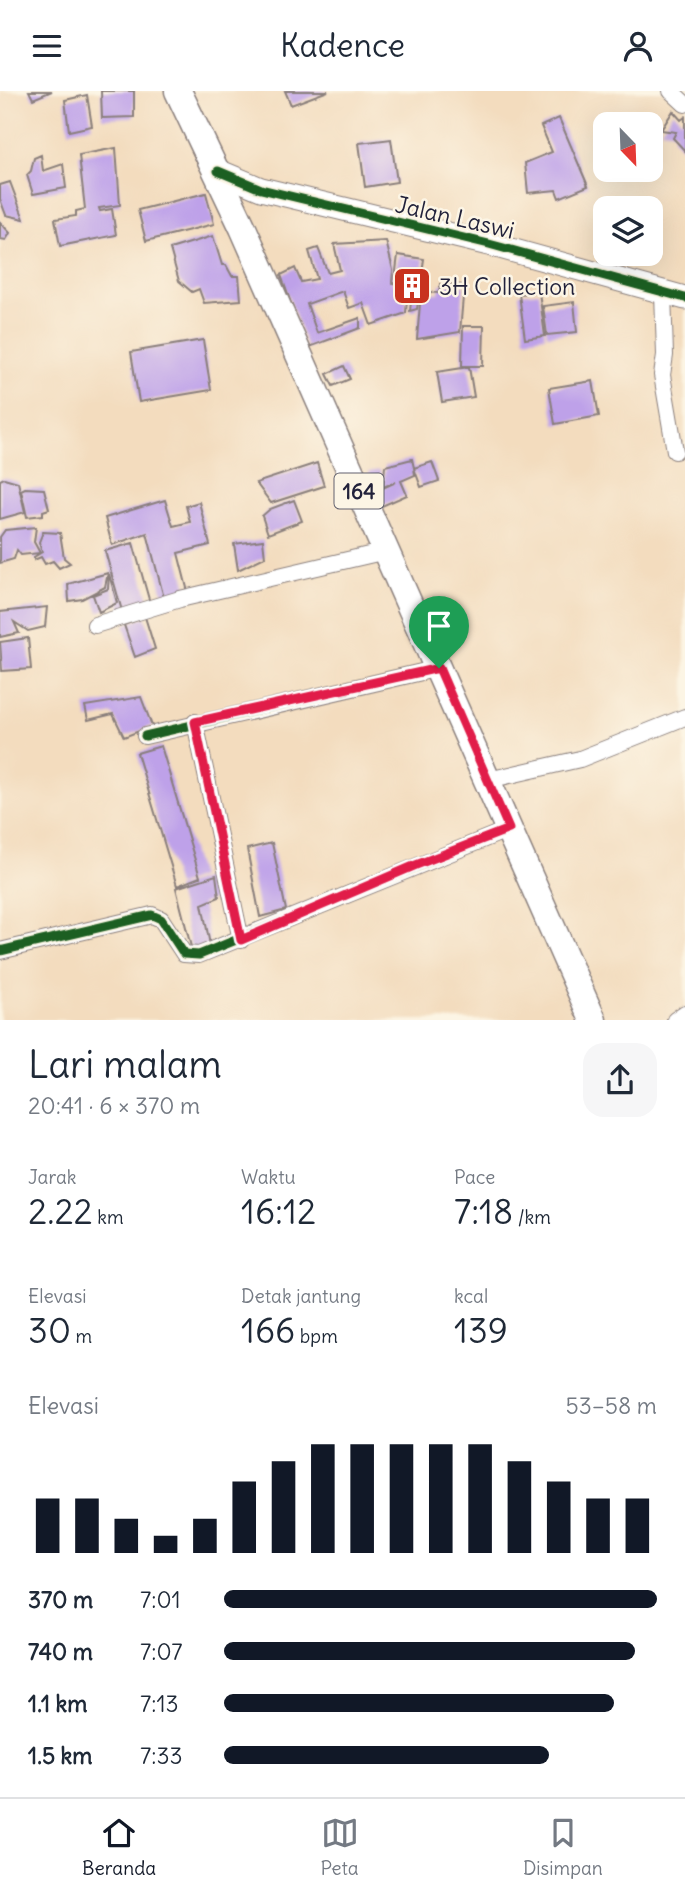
<!DOCTYPE html>
<html lang="id">
<meta charset="utf-8">
<style>
:root{--surface:#fff;--page:#f6f6f7;--text:#1f2937;--muted:#747a83;--line:#e0e1e3;--accent:#111827}
body{margin:0;font-family:Delius,sans-serif;background:var(--page);color:var(--text);height:100vh;display:flex;flex-direction:column;font-size:26px;white-space:nowrap}
*{box-sizing:border-box;margin:0}
p{font-size:23px;color:var(--muted)}
.icon{flex:none;width:38px;height:38px;fill:none;stroke:currentColor;stroke-width:2;stroke-linecap:round;stroke-linejoin:round}
.map{position:relative;height:929px;overflow:hidden}
.side{display:flex;flex-direction:column;background:var(--surface);flex:1}
.side>*{flex:none}
.needle{width:46px;rotate:157deg}
.buttons{position:absolute;left:593px;top:21px;display:grid;gap:14px}
.buttons a{display:grid;place-items:center;width:70px;height:70px;border-radius:14px;background:var(--surface);box-shadow:0 7px 28px #0002;font-size:35px}
.pin{position:absolute;display:grid;place-items:center;width:60px;height:60px;color:#fff;margin:-72px -30px;border-radius:50% 50% 50% 0;rotate:-45deg;box-shadow:0 0 7px #0007}
.pin .icon{rotate:45deg}
.round{display:grid;place-items:center;flex:none;width:74px;height:74px;border-radius:21px;background:var(--page)}
.head{display:flex;align-items:center;justify-content:space-between;height:119px;padding:0 28px}
h1{font-size:38px;font-weight:600;line-height:52px}
.metrics{display:grid;grid-template-columns:repeat(3,1fr);gap:10px;height:119px;padding:7px 28px}
.metrics div{display:grid;align-content:center}
.metrics b{font-size:35px;font-weight:600}
.metrics small{font-size:19px;font-weight:400}
.metrics p{font-size:19px}
.chart{height:196px;padding:14px 28px}
.chart p{display:flex;justify-content:space-between}
.chart svg{width:100%;height:126px;margin-top:7px;stroke:var(--accent);stroke-width:6}
ul{padding:0 28px;list-style:none;font-size:23px}
li{display:grid;grid-template-columns:112px 84px 1fr;align-items:center;height:52px}
li i{height:18px;border-radius:9px;background:var(--accent)}
header{display:flex;justify-content:space-between;align-items:center;height:91px;padding:0 28px;background:var(--surface);font-size:32px;font-weight:600}
.tab-bar{display:flex;justify-content:space-around;align-items:center;height:98px;border-top:2px solid var(--line);background:var(--surface);font-size:19px;color:var(--muted)}
.tab-bar a{display:grid;justify-items:center;gap:4px}
.tab-bar .on{color:var(--accent)}
.map>svg:first-child{display:block}
.building{fill:#bea1e9}
.lines{fill:none;stroke-linecap:round;stroke-linejoin:round}
.street-casing{stroke:#8a7f7c;stroke-width:18}
.secondary-casing{stroke:#8a7f7c;stroke-width:25}
.primary-casing{stroke:#8a7f7c;stroke-width:29}
.street{stroke:#fff;stroke-width:16}
.secondary{stroke:#fff;stroke-width:23}
.primary{stroke:#fff;stroke-width:26}
.cycleway-casing{stroke:#fcf5e5;stroke-width:13}
.cycleway{stroke:#1b5e20;stroke-width:9}
.route-casing{stroke:#fff;stroke-width:14}
.route{stroke:#e11d48;stroke-width:9}
.labels{text-anchor:middle;dominant-baseline:central;stroke-width:5;stroke-linejoin:round;paint-order:stroke}
.shield{fill:#fcf5e5;stroke:#63616e;stroke-width:2}
.shield-label{font-size:21px;font-weight:bold;fill:#22223b}
.street-label{font-size:23px;fill:#22223b;stroke:#fcf5e5}
.poi-label{font-size:23px;fill:#22223b;stroke:#fcf5e5;text-anchor:start}
</style>
<header><svg class="icon" aria-label="menu" viewBox="0 0 24 24"><path d="M4 6h16M4 12h16M4 18h16"/></svg>Kadence<svg class="icon" aria-label="person" viewBox="0 0 24 24"><circle cx="12" cy="8" r="4"/><path d="M4 21q1-7 8-7t8 7"/></svg></header>
<div class="map">
<svg width="685" height="929" viewBox="0 0 685 929">
<rect width="100%" height="100%" fill="#fcf5e5"/>
<filter id="ink" filterUnits="userSpaceOnUse"><feTurbulence type="fractalNoise" baseFrequency=".0143" numOctaves="2"/><feDisplacementMap in="SourceGraphic" scale="14" xChannelSelector="R" yChannelSelector="G"/><feConvolveMatrix kernelMatrix="1 2 1 2 8 2 1 2 1" color-interpolation-filters="sRGB"/></filter>
<filter id="wash" filterUnits="userSpaceOnUse"><feTurbulence type="fractalNoise" baseFrequency=".00686" numOctaves="4" result="noise"/><feDisplacementMap in="SourceGraphic" scale="28" xChannelSelector="R" yChannelSelector="G"/><feGaussianBlur stdDeviation="1.57" result="paint"/><feColorMatrix in="noise" values="0 0 0 0 0 0 0 0 0 0 0 0 0 0 0 0 0 1.4 0 .05"/><feComposite in="paint" operator="in"/></filter>
<g filter="url(#wash)">
<rect width="100%" height="100%" fill="#f3dcbe"/>
<g id="blocks">
<!-- building -->
<path class="building" d="M29,0H52L33,8Z
M101,0H134V26L102,27Z
M285,0H328L291,14Z
M87,4L92,35L69,40L65,9Z
M673,20L681,29L685,26V60L673,47L676,41L661,39Z
M559,27L588,95L559,107L556,99L528,102L525,72L552,61L541,35Z
M391,48L397,91L365,96L359,52Z
M116,57L120,114L99,117L100,120L112,118L116,144L60,155L55,128L76,125V120L85,118L79,64Z
M41,64L43,80L63,73L66,97L33,103L27,84L31,80L34,67Z
M10,91L24,128L6,124L0,108V94Z
M206,102L214,133L146,150L138,119Z
M0,131L10,142L6,149L0,148Z
M213,145L222,174H226L232,185H239L241,209L204,212L199,198L192,201L179,190L170,158Z
M386,150L393,179L392,192L399,193L398,207L407,208L406,222L371,234L363,212L349,217L343,200L307,213L317,242L360,227V237L307,257L281,184L295,177L301,191L317,188L309,160L318,157L328,182L340,179L334,153Z
M398,164L424,168L417,218L410,220L412,202L403,201L405,189L395,188Z
M440,193L464,194L460,241L417,248L421,201L439,202Z
M539,201L545,245L525,248L519,203Z
M574,211L577,241L547,244L543,215Z
M463,235H484L483,275H462Z
M203,249L211,299L139,311L131,261Z
M344,275L350,288L333,295L327,283Z
M469,276L474,306L442,311L437,281Z
M593,290L599,325L555,333L549,297Z
M412,368L414,377L432,371L439,390L421,396L414,377L415,384L401,390L407,404L382,415L376,400L396,391L383,396L373,398L369,381L380,379L383,396L385,375Z
M317,372L324,395L271,412L256,392Z
M4,387L18,391L25,421L0,428V389Z
M25,397L44,398L49,418L43,420V424L27,426L21,399Z
M165,409L173,435L190,431L186,415L199,411L210,454L178,462L188,501L164,507L147,442L112,454L105,427Z
M294,409L302,430L268,443L262,425L270,418Z
M36,436L34,451L40,462L21,464L17,459L14,468L0,472V446L5,439Z
M43,441L60,442L64,467L70,472L59,477L53,470L45,473L41,466L34,469V466L42,461L39,451Z
M263,449L265,466L238,479L234,453Z
M133,452L150,512L122,520L105,460Z
M108,482L105,496L82,508L69,510L68,493Z
M109,483L117,512L99,521L93,504L108,498Z
M47,516L45,536L28,540L14,531L19,542L0,546V521Z
M145,526L155,558L135,566L124,534Z
M28,547L31,578L2,580L0,551Z
M141,606L152,635L124,646L113,623L88,629L85,615Z
M161,655L200,786L177,795L137,662Z
M272,752L286,819L260,826L247,758Z
M216,784L219,806L202,813L210,854L192,860L176,797Z"/>
</g>
</g>
<g filter="url(#ink)">
<use href="#blocks" fill-opacity="0" stroke="#8a7f7c" stroke-width="2"/>
<g class="lines">
<defs>
<path id="street" d="M671,0L685,13
M663,201L665,264L662,284L675,360
M95,534L180,508L386,460
M195,631L241,849
M145,645L439,577
M488,689L580,668L685,626
M0,860L152,824L161,828L184,863L199,864L509,738
M675,929L685,922"/>
<path id="secondary" d="M218,80L261,98L489,153L685,207"/>
<path id="primary" d="M178,0L243,137L593,929"/>
</defs>
<!-- street casing -->
<use href="#street" class="street-casing"/>
<!-- secondary casing -->
<use href="#secondary" class="secondary-casing"/>
<!-- primary casing -->
<use href="#primary" class="primary-casing"/>
<!-- street -->
<use href="#street" class="street"/>
<!-- secondary -->
<use href="#secondary" class="secondary"/>
<!-- primary -->
<use href="#primary" class="primary"/>
<defs>
<path id="cycleway" d="M218,80L261,98L489,153L685,207
M145,645L439,577
M0,860L152,824L161,828L184,863L199,864L509,738"/>
</defs>
<!-- cycleway casing -->
<use href="#cycleway" class="cycleway-casing"/>
<!-- cycleway -->
<use href="#cycleway" class="cycleway"/>
</g>
</g>
<g class="lines" filter="url(#ink)">
<defs>
<path id="route" d="M439,577L509,738L416,774L241,849L195,631Z"/>
</defs>
<!-- route casing -->
<use href="#route" class="route-casing"/>
<!-- route -->
<use href="#route" class="route"/>
</g>
<!-- icons -->
<defs>
<symbol id="building-square" viewBox="-11 -11 22 22"><rect x="-9" y="-9" width="18" height="18" rx="4" fill="#c8321e" stroke="#fcf5e5"/><path d="M-4-6H4V6H1V3H-1V6H-4ZM-2.5-4.3h1.7v1.8h-1.7ZM.8-4.3h1.7v1.8H.8ZM-2.5-1h1.7V.8h-1.7ZM.8-1h1.7V.8H.8Z" fill="#fff"/></symbol>
</defs>
<g fill-rule="evenodd">
<use href="#building-square" x="390" y="173" width="44" height="44"/>
</g>
<g class="labels">
<!-- shield labels -->
<rect class="shield" x="334.5" y="382.5" width="49" height="35" rx="5"/>
<g class="shield-label">
<text x="359" y="400">164</text>
</g>
<!-- street labels -->
<g class="street-label">
<text transform="translate(455 126) rotate(13)">Jalan Laswi</text>
</g>
<!-- poi labels -->
<g class="poi-label">
<text x="439" y="195">3H Collection</text>
</g>
</g>
</svg>
<div class="buttons">
<a><svg class="needle" viewBox="-14 -14 28 28"><path d="M0-13l5 13h-10z" fill="#e53935"/><path d="M0 13l5-13h-10z" fill="#747a83"/></svg></a>
<a><svg class="icon" aria-label="layers" viewBox="0 0 24 24"><path d="M12 4l9 5-9 5-9-5zM3 14l9 5 9-5"/></svg></a>
</div>
<div class="pin" style="left:439px;top:577px;background:#1e9e55"><svg class="icon" aria-label="arrive" viewBox="0 0 24 24"><path d="M6 21V4h12l-3 4 3 4H6"/></svg></div>
</div>
<section class="side">
<div class="head"><div><h1>Lari malam</h1><p>20:41 · 6 × 370 m</p></div><a class="round"><svg class="icon" aria-label="share" viewBox="0 0 24 24"><path d="M12 15V3M7 8l5-5 5 5M5 13v7h14v-7"/></svg></a></div>
<div class="metrics">
<div><p>Jarak</p><b>2.22<small> km</small></b></div>
<div><p>Waktu</p><b>16:12</b></div>
<div><p>Pace</p><b>7:18<small> /km</small></b></div>
</div>
<div class="metrics">
<div><p>Elevasi</p><b>30<small> m</small></b></div>
<div><p>Detak jantung</p><b>166<small> bpm</small></b></div>
<div><p>kcal</p><b>139</b></div>
</div>
<div class="chart"><p><span>Elevasi</span>53–58 m</p>
<svg viewBox="0 0 160 44" preserveAspectRatio="none"><path d="M5 44V25M15 44V25M25 44V32M35 44V38M45 44V32M55 44V19M65 44V12M75 44V6M85 44V6M95 44V6M105 44V6M115 44V6M125 44V12M135 44V19M145 44V25M155 44V25"/></svg>
</div>
<ul>
<li><b>370 m</b>7:01<i style="width:100%"></i></li>
<li><b>740 m</b>7:07<i style="width:95%"></i></li>
<li><b>1.1 km</b>7:13<i style="width:90%"></i></li>
<li><b>1.5 km</b>7:33<i style="width:75%"></i></li>
</ul>
</section>
<nav class="tab-bar">
<a class="on"><svg class="icon" aria-label="home" viewBox="0 0 24 24"><path d="M3 11l9-7 9 7M6 9v11h12V9"/></svg>Beranda</a>
<a><svg class="icon" aria-label="map" viewBox="0 0 24 24"><path d="M3 6l6-2 6 2 6-2v14l-6 2-6-2-6 2zM9 4v14M15 6v14"/></svg>Peta</a>
<a><svg class="icon" aria-label="saved" viewBox="0 0 24 24"><path d="M7 4h10v16l-5-4-5 4z"/></svg>Disimpan</a>
</nav>
